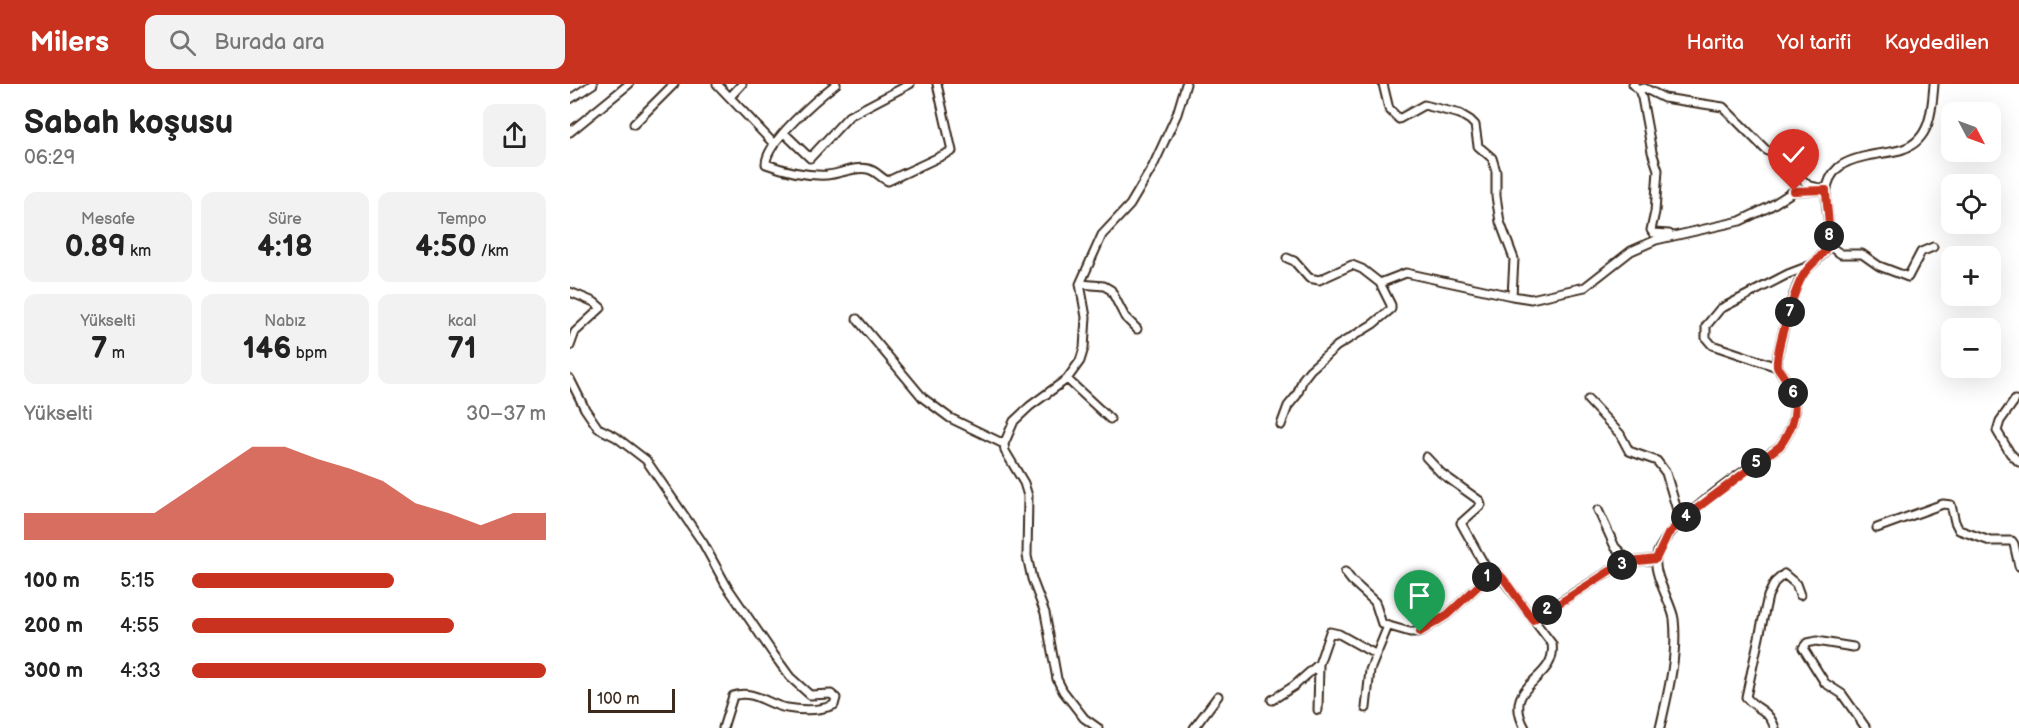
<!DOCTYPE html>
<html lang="tr">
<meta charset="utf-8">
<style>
:root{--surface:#fff;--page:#f2f2f2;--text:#222;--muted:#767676;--accent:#c8321e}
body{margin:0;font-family:"Balsamiq Sans",sans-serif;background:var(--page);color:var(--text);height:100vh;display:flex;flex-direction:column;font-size:22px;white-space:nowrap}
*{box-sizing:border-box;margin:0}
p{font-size:20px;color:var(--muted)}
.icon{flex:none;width:33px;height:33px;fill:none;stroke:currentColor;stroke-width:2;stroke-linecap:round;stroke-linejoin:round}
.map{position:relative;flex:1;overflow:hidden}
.side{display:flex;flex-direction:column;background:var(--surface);width:570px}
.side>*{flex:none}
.needle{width:39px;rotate:131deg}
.controls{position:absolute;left:1371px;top:18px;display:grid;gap:12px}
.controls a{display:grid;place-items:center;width:60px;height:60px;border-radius:12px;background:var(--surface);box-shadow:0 6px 24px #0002;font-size:30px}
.scale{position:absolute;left:18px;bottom:15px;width:87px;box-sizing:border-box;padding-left:6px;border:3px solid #3b2a1e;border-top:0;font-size:16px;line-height:21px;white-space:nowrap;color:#3b2a1e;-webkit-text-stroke:4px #fff;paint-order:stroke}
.pin{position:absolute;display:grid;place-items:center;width:51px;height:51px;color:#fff;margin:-62px -26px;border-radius:50% 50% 50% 0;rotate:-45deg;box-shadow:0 0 6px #0007}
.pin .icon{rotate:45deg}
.km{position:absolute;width:30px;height:30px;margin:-15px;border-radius:50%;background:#222;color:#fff;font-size:16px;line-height:30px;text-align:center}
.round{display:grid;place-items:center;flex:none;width:63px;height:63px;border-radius:12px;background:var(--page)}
.overview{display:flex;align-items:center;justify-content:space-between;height:102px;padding:0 24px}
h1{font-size:33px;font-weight:700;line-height:45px}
.figures{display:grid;grid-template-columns:repeat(3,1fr);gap:9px;height:102px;padding:6px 24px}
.figures div{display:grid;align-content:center;border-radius:12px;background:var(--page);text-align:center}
.figures b{font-size:30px;font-weight:700}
.figures small{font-size:16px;font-weight:400}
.figures p{font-size:16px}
.chart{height:168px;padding:12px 24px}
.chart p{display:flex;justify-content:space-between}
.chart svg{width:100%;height:108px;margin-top:6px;fill:var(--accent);opacity:.7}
ul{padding:0 24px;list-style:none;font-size:20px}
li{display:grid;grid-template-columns:96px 72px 1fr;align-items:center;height:45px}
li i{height:15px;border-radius:8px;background:var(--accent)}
header{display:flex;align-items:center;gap:36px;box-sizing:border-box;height:84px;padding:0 30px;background:var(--accent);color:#fff}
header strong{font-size:28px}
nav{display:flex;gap:33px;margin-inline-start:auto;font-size:21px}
.search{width:420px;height:54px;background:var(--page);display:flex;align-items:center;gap:15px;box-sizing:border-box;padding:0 21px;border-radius:12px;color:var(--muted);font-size:22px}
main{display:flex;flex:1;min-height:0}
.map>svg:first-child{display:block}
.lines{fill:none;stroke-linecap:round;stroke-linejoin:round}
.minor-casing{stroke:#3b2a1e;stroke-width:11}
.minor{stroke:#fff;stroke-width:7}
.route-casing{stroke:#fff;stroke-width:12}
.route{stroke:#c8321e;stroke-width:8}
</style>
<header>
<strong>Milers</strong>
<div class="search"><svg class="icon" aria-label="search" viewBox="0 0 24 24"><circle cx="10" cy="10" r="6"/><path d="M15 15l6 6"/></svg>Burada ara</div>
<nav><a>Harita</a><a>Yol tarifi</a><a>Kaydedilen</a></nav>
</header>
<main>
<section class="side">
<div class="overview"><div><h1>Sabah koşusu</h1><p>06:29</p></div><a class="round"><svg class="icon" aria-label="share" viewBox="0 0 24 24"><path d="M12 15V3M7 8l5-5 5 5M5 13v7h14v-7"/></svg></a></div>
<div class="figures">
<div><p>Mesafe</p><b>0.89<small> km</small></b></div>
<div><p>Süre</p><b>4:18</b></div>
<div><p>Tempo</p><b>4:50<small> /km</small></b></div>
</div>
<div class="figures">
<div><p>Yükselti</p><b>7<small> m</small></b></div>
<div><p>Nabız</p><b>146<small> bpm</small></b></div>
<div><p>kcal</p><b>71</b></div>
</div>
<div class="chart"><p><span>Yükselti</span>30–37 m</p>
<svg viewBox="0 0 160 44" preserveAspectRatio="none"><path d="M0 44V33L10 33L20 33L30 33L40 33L50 24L60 15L70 6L80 6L90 11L100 15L110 20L120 29L130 33L140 38L150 33L160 33V44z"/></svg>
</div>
<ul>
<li><b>100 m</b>5:15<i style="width:57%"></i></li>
<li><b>200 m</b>4:55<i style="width:74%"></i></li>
<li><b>300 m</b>4:33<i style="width:100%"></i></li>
</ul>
</section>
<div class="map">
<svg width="1449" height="644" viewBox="0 0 1449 644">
<rect width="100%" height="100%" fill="#fff"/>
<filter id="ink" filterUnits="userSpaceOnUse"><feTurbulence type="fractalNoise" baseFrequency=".0167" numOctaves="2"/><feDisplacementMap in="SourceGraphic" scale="12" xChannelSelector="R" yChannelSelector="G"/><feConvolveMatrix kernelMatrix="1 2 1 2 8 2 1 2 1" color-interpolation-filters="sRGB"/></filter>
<g filter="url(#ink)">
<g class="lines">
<defs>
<path id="minor" d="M147,0L204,60
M266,0C249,13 195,59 196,80C215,87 236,92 257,91C271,90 284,82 298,85C307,87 310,94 318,97L382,67L367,0
M813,0L819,25L829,35L854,21L890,30L900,36L905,41L908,62L922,74L926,87V112L930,138L944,175L942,212L961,215L1015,203L1061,167L1086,156L1170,137L1199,123L1224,107L1256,106L1238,101L1210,75L1195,65L1153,23L1094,14L1074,4L1069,6
M1063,0L1069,6L1072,14L1082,68L1088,86L1085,128L1081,146L1083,149L1099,150
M160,13L172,0
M0,15L23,0
M64,40L104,0
M0,48L59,0
M214,49L240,74L279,32L340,0
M1257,164H1262L1271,170H1292L1309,182L1338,193L1351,168L1363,163
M717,174L724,177L739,194L749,196L782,181L792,185L810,199
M510,200L534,202L541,206L555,233L567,245
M0,208L24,218L31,224L5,248L0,262
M287,235L353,314L380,334L434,360
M1207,283L1142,261L1136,254V242L1150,225L1218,190L1239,182
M0,295L15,325L28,344L46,353L76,376L133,459L156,501L204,571L220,593L240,611L261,610L266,614L264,621C249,627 234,627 217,624C198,621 184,605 163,612L153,644
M497,295L540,335
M1018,316L1050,350L1059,367L1087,377L1096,389L1107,426L1118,431
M1445,316L1430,337L1427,347L1440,369L1449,378
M711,341L718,322L727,311L733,295L740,286L767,262L803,240L821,225V221L810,199L836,189L942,212
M856,373L871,389L910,417L911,421L891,439L920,491
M1028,426L1045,463L1060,478
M1307,444L1373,420L1381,421L1385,438L1389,446L1420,457H1442L1444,460L1449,482
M775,488L782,497L805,518L812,540L840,548H850L877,531L920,491L928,489L982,560C988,598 930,598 955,644
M963,535L1046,483L1060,478L1086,475
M1283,563L1246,557L1237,559L1233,564L1255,599L1272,610L1296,644
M702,616L724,602L749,580
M796,624L800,586L818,542
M748,626L749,580L760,548L769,550L805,570
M528,644L514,634L493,607L487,595L475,529L462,495L457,472L458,412L454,399L435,367L434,360L444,337L460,322L497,295L510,277L514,264L516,233L510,200L532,151L560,121L583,82L607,30L616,0
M624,644L648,612
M1090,644C1098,609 1108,571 1104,535C1102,520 1083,491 1086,474C1092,440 1180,383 1210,362C1231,333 1229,311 1207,283L1206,278C1211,255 1221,209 1233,190C1239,181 1253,174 1257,163C1267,142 1243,107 1268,84C1275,77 1288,74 1297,72C1308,69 1322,69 1333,65C1361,56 1362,25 1364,0
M1205,644C1198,624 1186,626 1176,613L1198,512L1205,498L1214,490L1226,500L1230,511"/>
</defs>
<!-- minor casing -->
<use href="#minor" class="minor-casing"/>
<!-- minor -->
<use href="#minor" class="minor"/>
</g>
</g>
<g class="lines" filter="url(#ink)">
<defs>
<path id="route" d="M850,548L877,531L920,491L928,489L933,494L963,536L1046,483L1060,478L1086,475L1098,450L1118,431L1210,362C1231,333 1229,311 1207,283C1205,268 1225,203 1234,190C1240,180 1254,172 1258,161C1262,148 1256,121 1256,106L1224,107"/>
</defs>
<!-- route casing -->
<use href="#route" class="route-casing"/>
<!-- route -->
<use href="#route" class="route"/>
</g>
</svg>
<div class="controls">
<a><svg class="needle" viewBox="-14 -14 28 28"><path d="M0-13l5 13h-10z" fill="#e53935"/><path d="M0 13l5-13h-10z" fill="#767676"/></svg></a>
<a><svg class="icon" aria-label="locate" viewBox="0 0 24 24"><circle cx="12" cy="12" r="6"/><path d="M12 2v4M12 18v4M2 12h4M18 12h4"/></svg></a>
<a>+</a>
<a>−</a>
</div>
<div class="scale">100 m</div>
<div class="pin" style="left:850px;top:548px;background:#1e9e55"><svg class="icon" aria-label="arrive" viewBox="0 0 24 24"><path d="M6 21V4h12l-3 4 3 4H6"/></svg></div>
<div class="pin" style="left:1224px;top:107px;background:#d93025"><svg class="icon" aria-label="check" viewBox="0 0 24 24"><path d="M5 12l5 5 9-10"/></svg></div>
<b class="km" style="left:917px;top:493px">1</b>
<b class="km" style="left:977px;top:526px">2</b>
<b class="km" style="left:1052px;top:481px">3</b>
<b class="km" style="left:1116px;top:433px">4</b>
<b class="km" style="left:1186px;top:379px">5</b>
<b class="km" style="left:1223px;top:309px">6</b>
<b class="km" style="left:1220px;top:228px">7</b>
<b class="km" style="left:1259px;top:152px">8</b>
</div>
</main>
